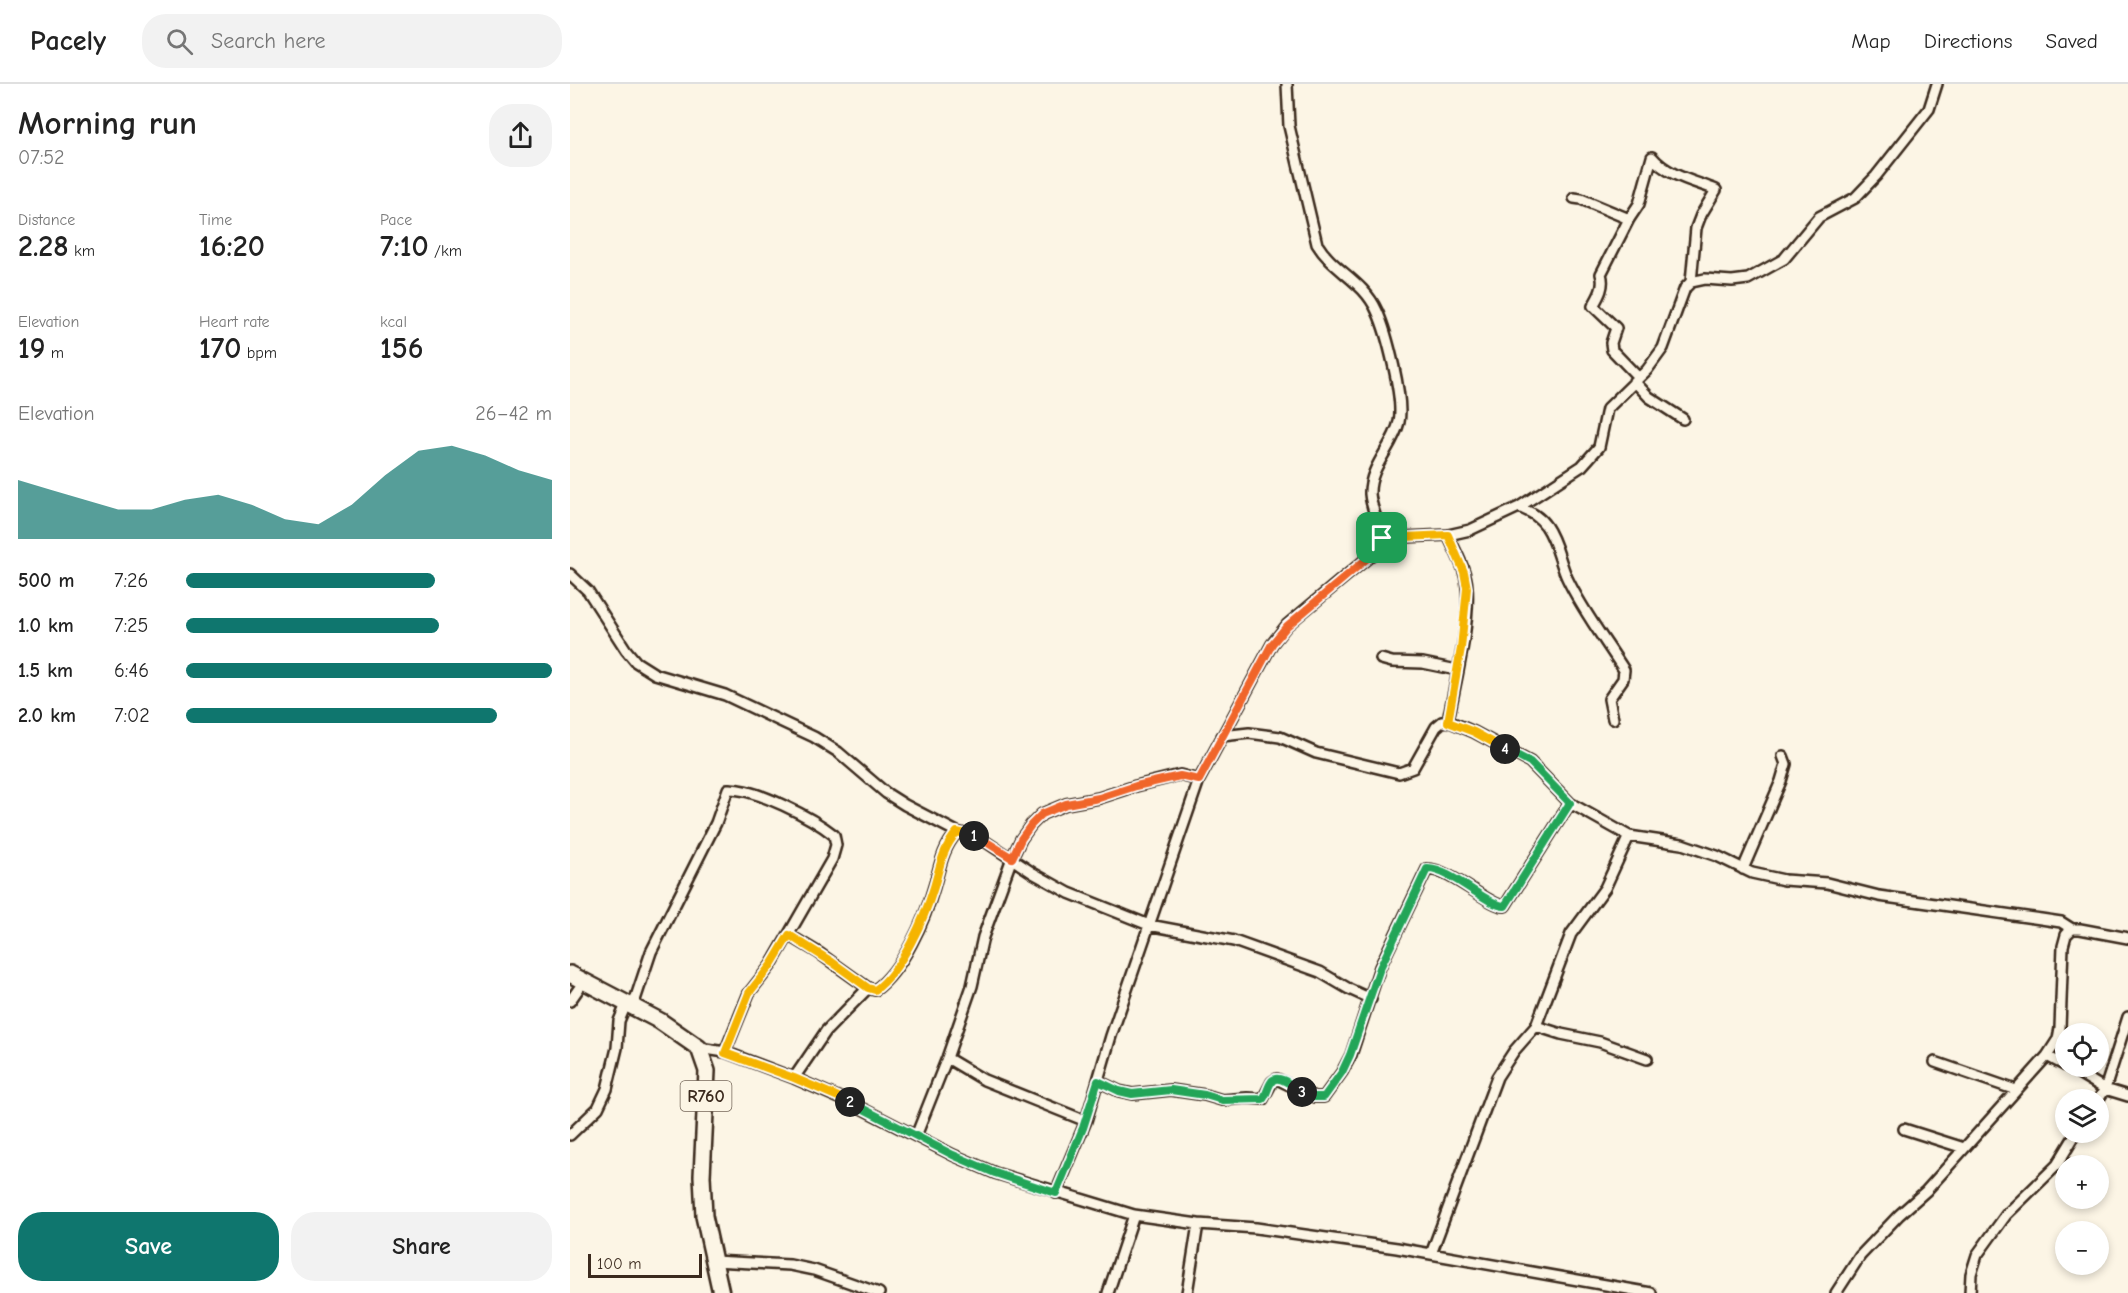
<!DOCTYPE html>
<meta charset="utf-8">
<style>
:root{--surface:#fff;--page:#f2f2f2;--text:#222;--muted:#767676;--line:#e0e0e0;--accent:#0f766e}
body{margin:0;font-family:"Comic Neue",sans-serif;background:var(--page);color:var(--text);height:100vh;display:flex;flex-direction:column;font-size:22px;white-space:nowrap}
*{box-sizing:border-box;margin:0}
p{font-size:20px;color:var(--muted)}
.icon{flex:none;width:33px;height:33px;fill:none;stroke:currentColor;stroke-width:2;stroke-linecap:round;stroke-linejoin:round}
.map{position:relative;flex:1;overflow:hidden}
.side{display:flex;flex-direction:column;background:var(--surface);width:570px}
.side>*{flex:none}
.buttons{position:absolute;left:1485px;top:939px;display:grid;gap:12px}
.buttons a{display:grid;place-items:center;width:54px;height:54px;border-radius:50%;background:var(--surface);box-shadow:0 3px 9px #0003;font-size:30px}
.scale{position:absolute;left:18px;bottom:15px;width:114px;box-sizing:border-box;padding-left:6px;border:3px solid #3b2a1e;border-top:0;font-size:16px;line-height:21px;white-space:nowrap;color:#3b2a1e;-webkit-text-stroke:4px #fcf5e5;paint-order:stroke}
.pin{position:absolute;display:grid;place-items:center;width:51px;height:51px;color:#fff;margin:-26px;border-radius:12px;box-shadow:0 3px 9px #0006}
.km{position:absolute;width:30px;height:30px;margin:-15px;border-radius:50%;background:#222;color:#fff;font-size:16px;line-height:30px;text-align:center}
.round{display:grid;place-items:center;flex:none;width:63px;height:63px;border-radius:24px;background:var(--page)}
.summary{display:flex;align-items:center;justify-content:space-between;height:102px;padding:0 18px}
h1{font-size:33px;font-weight:700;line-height:45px}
.metrics{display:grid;grid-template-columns:repeat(3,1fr);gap:9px;height:102px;padding:6px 18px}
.metrics div{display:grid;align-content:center}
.metrics b{font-size:30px;font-weight:700}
.metrics small{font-size:16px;font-weight:400}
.metrics p{font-size:16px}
.chart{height:168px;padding:12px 18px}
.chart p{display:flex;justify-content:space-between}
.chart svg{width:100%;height:108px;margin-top:6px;fill:var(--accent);opacity:.7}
.action{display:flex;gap:12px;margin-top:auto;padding:12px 18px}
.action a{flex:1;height:69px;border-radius:24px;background:var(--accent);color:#fff;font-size:24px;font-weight:700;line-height:69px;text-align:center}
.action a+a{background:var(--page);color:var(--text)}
ul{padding:0 18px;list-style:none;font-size:20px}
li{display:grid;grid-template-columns:96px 72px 1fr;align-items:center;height:45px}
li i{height:15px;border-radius:8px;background:var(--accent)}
header{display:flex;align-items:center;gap:36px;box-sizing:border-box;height:84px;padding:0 30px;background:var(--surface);border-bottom:2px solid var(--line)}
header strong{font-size:28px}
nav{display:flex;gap:33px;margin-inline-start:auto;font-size:21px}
.search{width:420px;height:54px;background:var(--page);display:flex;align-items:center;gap:15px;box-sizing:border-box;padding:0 21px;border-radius:24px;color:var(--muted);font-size:22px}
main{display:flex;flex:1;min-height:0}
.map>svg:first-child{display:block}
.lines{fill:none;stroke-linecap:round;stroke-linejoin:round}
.street-casing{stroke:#3b2a1e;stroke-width:14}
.primary-casing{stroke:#3b2a1e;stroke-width:20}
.street{stroke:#fcf5e5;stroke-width:9}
.primary{stroke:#fcf5e5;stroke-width:15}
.split-1-casing{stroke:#fff;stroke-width:12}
.split-2-casing{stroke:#fff;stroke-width:12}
.split-3-casing{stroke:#fff;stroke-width:12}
.split-4-casing{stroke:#fff;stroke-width:12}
.split-5-casing{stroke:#fff;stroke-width:12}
.split-1{stroke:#f0652b;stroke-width:8}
.split-2{stroke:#f5b400;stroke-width:8}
.split-3{stroke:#22a559;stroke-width:8}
.split-4{stroke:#22a559;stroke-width:8}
.split-5{stroke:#f5b400;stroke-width:8}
.labels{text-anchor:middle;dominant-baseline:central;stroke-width:5;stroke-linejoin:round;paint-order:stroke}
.shield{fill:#fcf5e5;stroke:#75675a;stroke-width:1.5}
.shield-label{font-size:18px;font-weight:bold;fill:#3b2a1e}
</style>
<header>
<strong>Pacely</strong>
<div class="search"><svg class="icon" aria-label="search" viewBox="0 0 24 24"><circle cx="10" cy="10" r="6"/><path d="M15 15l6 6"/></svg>Search here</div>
<nav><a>Map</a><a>Directions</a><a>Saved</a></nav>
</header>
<main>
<section class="side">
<div class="summary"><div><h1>Morning run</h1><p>07:52</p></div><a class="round"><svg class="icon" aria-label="share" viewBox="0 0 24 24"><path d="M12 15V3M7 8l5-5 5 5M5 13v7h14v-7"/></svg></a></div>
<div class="metrics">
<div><p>Distance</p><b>2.28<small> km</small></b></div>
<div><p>Time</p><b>16:20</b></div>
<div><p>Pace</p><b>7:10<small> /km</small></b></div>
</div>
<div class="metrics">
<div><p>Elevation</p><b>19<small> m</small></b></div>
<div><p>Heart rate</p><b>170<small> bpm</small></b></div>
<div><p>kcal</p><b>156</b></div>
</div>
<div class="chart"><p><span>Elevation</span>26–42 m</p>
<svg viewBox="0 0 160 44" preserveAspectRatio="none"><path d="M0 44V20L10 24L20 28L30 32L40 32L50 28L60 26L70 30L80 36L90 38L100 30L110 18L120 8L130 6L140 10L150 16L160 20V44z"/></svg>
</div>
<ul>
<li><b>500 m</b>7:26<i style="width:68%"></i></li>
<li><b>1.0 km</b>7:25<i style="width:69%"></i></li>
<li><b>1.5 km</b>6:46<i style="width:100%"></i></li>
<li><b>2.0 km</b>7:02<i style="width:85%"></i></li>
</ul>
<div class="action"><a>Save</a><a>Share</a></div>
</section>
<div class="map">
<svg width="1558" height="1209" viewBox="0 0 1558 1209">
<rect width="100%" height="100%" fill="#fcf5e5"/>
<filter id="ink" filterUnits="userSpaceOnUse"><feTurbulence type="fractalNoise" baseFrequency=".0167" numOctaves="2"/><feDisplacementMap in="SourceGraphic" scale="12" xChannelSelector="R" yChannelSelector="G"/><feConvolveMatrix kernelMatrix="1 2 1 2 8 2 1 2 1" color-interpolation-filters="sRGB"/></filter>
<g filter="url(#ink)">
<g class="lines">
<defs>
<path id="street" d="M1082,73C1098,92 1124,97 1146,106L1131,131L1126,144L1121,198
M1004,114L1011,115L1059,135L1069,120L1082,73
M1059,135L1031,190C1035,202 1029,212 1023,222L1046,244L1041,259L1042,266L1068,293
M1064,297L1079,313L1113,335
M949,423C960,428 968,431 976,442C987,458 989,476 997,494C1012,526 1035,556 1054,586L1053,595L1039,615L1043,635
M812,454L878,451L900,446L949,423L1012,382L1029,363L1037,325L1077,286L1093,264L1115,204L1121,198L1135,195L1162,197L1178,195L1214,175L1249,133L1285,114L1306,92L1359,25L1367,0
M0,490L18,507L56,566L66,578L85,590L155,611L244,653L268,668L316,709L335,721L387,748L410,754L463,789L499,809L579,841L664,857L750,888L779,905L801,915
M811,575L822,578L853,579L887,586
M878,637C885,599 900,542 897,503C896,485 885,467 878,451
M652,652L679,649L710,653L746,669L829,689L843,684L866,643L872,638L878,637L904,648L960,678L1000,719L1059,752L1112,760L1147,772L1182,789L1214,796L1257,799L1309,812L1471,835L1491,838L1502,845
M1173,785L1211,697L1216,680L1213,672
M219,851L249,869L298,904L305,906C333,886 355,835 364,803C370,783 372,765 387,748
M0,917L14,897
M63,922L81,868L146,739L158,705C185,704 243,734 264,751L266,761L262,775L201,881L179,909L155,968
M966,942L991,950L1030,958L1077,975
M129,964L155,968L224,994L281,1019L383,1071L425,1089L564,1131L628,1140L686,1144L827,1164L1081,1209
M1477,972L1496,982
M377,974L414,996L516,1037
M1365,978L1446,1006
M1497,982L1535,1005L1558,1012
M224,994L256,947L298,904
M528,997L549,1007L563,1010L601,1006L635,1011L652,1016L677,1014L693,1015L702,998L707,995L744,1013H754L772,988L781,971L810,883L857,785C881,785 920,823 935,822L1000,719
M1528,1016L1535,1005L1558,933
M1334,1045L1394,1064
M0,1051L28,1024L37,1005L47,964L49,937L57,918
M346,1052L377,974L402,902L413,853L442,774L451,755L461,741L472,730L496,720L529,714L566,702L610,691L629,696
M486,1109L516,1037L541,952L629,696L702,560L717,541L806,467L812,454C809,439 801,424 800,410C799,383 823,363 829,338C834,315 817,249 807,227C793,196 763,187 747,160L719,42L717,0
M861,1170L927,993L944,967L966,942L1001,850L1035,804L1059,752
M143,1177L220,1181L244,1186L309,1209
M538,1209L564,1131
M617,1209L628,1140
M1266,1209L1290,1172L1329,1131L1356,1107L1477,972L1488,955L1490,944L1493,862L1496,851L1502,845H1510L1558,854
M1400,1209L1401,1190L1407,1171L1436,1131L1487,1081L1507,1048"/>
<path id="primary" d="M0,890L90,937L129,964L137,987L132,1092L134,1132L151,1209"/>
</defs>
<!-- street casing -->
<use href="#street" class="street-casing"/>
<!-- primary casing -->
<use href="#primary" class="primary-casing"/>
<!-- street -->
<use href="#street" class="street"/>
<!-- primary -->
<use href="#primary" class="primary"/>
</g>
</g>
<g class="lines" filter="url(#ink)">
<defs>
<path id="split-1" d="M404,752L410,754L442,774L451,755L461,741L472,730L496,720L529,714L566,702L610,692L629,696L702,560L717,542L806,467L812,454"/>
<path id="split-2" d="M280,1018L224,994L155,969L179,909L201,881L219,851L262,878L298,904L305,906C331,888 355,833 364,803C370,783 372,765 387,748L404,752"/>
<path id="split-3" d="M280,1018L383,1071L425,1089L486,1109L513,1044L528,997L549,1007L562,1010L601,1006L635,1011L652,1016L693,1015C697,1010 698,1002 702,997C709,989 725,1004 732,1008"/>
<path id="split-4" d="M732,1008L744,1013H754L772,988L780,971L810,884L857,785C880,784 919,823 935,822L1000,719L960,678L935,665"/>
<path id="split-5" d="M812,454L878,451L894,488L897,504L891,564L878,638L904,648L935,665"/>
</defs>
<!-- split-1 casing -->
<use href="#split-1" class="split-1-casing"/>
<!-- split-2 casing -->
<use href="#split-2" class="split-2-casing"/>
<!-- split-3 casing -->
<use href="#split-3" class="split-3-casing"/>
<!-- split-4 casing -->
<use href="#split-4" class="split-4-casing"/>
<!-- split-5 casing -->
<use href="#split-5" class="split-5-casing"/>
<!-- split-1 -->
<use href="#split-1" class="split-1"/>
<!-- split-2 -->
<use href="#split-2" class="split-2"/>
<!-- split-3 -->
<use href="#split-3" class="split-3"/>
<!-- split-4 -->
<use href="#split-4" class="split-4"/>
<!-- split-5 -->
<use href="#split-5" class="split-5"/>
</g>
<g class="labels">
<!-- shield labels -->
<rect class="shield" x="110.5" y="997" width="51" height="30" rx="4.5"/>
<g class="shield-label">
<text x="136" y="1012">R760</text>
</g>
</g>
</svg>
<div class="buttons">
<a><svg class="icon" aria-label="locate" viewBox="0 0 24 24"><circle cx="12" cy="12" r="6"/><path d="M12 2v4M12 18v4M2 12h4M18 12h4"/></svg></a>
<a><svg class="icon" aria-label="layers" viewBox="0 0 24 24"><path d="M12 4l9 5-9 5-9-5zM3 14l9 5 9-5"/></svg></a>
<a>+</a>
<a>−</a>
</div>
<div class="scale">100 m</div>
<div class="pin" style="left:812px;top:454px;background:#1e9e55"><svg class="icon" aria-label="arrive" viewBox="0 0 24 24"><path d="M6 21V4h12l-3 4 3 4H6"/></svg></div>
<b class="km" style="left:404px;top:752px">1</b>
<b class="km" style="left:280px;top:1018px">2</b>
<b class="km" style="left:732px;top:1008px">3</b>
<b class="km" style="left:935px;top:665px">4</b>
</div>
</main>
